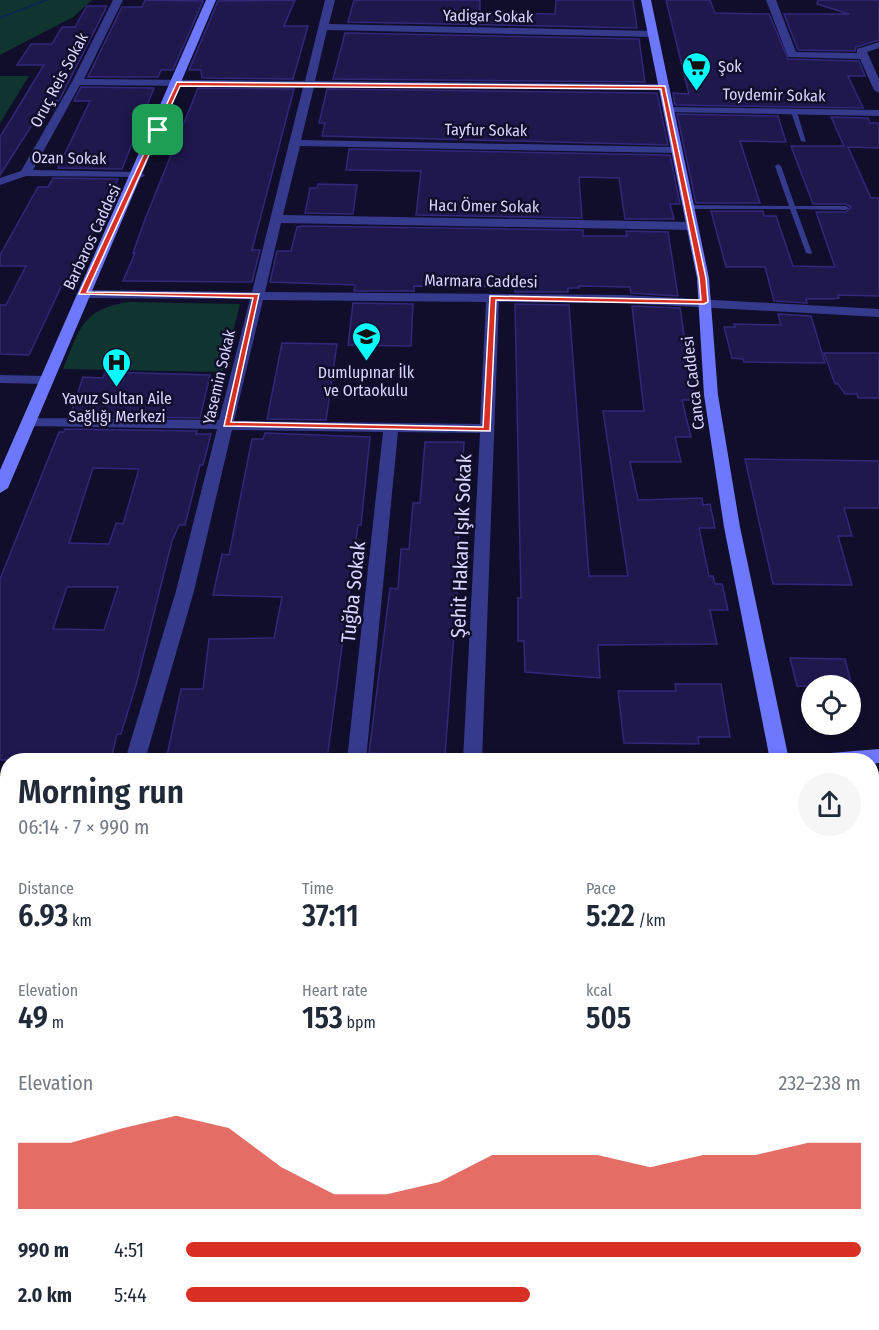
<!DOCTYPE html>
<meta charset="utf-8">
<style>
:root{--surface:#fff;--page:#f6f6f7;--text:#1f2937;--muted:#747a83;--accent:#d93025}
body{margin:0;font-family:"Fira Sans Condensed",sans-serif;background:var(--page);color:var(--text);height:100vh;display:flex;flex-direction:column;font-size:22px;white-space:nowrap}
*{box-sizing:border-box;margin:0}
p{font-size:20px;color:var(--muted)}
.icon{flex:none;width:33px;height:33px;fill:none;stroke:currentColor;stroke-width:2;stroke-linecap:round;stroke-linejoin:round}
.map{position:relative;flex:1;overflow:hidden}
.panel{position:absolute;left:0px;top:753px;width:879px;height:578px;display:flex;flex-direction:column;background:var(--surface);border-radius:24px 24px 0 0;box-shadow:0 3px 9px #0003}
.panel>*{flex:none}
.fabs{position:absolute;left:801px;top:675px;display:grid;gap:12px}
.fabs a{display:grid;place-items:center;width:60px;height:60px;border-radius:50%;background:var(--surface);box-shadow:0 3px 9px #0003;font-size:30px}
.pin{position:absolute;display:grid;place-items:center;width:51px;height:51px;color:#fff;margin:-26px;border-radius:12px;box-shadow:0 3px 9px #0006}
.round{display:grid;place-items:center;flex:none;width:63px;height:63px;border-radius:32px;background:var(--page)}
.summary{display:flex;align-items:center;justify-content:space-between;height:102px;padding:0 18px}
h1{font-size:33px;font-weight:600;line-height:45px}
.figures{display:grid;grid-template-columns:repeat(3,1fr);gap:9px;height:102px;padding:6px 18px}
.figures div{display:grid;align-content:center}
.figures b{font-size:30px;font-weight:600}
.figures small{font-size:16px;font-weight:400}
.figures p{font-size:16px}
.chart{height:168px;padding:12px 18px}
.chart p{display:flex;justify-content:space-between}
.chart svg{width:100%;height:108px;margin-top:6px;fill:var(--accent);opacity:.7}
ul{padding:0 18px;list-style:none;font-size:20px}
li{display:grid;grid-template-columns:96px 72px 1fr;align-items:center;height:45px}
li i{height:15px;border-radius:8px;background:var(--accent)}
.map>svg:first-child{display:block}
.green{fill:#103530}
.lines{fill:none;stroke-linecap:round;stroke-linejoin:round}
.stream{fill:#08294f;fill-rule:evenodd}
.building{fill:#1e184d;stroke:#31287b;stroke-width:1.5;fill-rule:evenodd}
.lane{fill:#353a8d;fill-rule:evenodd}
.street{fill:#353a8d;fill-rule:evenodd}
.secondary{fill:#6e78ff;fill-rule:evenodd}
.rail-casing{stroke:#03feff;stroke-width:8}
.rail{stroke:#100e2a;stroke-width:6;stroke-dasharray:17;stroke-linecap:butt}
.route{fill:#d93025;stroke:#fff;stroke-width:1.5;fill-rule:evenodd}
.labels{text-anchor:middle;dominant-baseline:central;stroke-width:5;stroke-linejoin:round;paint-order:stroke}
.far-street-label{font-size:16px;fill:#d8d7ff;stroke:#100e2a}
.far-poi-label{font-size:16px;fill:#d8d7ff;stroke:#100e2a}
.street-label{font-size:20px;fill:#d8d7ff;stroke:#100e2a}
</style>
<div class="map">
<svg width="879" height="1330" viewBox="0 0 879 1330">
<rect width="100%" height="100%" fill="#100e2a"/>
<!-- green -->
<path class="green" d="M0,0H92L73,17L0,55Z
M0,76H29L0,123Z
M128,302L240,304L223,372L63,369C80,329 81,310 128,302Z
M879,874V935L872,937V876Z
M0,882H7L8,1128H0Z
M872,1081L879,1098V1330H0V1211L7,1210L8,1323H872Z"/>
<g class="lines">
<!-- stream -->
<path class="stream" d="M43,0H49L0,19V17Z"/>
</g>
<!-- building -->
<path class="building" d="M145,0L203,1L173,70H161L158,77H88L122,7H142Z
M295,0L284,26H308L293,79L202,78L201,70H189L218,1Z
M354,0H480V13L555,14L556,0H633L637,28L348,22Z
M666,0H710L715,13L769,14L788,59L859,61L865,76H848L863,108L675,105L673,93L689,94Z
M818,0H879V40L856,47L855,51L798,50L784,14H849L817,4Z
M87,6H107L59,101L48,100L0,175V137L44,65H17L31,44H52L62,27H75Z
M345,33L639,39L645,82L333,79Z
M81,87L154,88L122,169L58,168L90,101H74Z
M198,88L294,89L252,250H260L252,282L123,281L135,253H133L144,222Z
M327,89L657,93L668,145L322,136L325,123H319Z
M677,114L778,116L786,142L740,141L760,203H696Z
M831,117L868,118L870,123H879V148L848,147L871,198H879V296L838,295L839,298L831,299H806L807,303L774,301L765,267H726L711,211H763L764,216H776L793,266L835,267L816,212H846L851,207L846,204H813L791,146H844Z
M349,149L670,155L680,204H670L674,219H625L619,178L579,177L582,218L416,215L421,171L346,170Z
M53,178L118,179L68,285H62L29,355L0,354V305H6L26,266H0V255L38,187H48Z
M318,184L357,185L353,214L305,213L310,188H317Z
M303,226L583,230V236H627L626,231L668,232L678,296L631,293L630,287L579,286V288H568V292H515V287L414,286V291H354L355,285L270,282L277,251H291L297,227Z
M353,303L413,304L411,346L348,345Z
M515,304L569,305L589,576H628L603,411H644L632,306L680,308L694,400H682L691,437H675L681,462H630L638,500L702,498L703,505L710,504L715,528H699L709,576H713L715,584H722L728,610H710L717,644L598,645L600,678L525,672L524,641H518V598H521Z
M778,314L811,316L825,363L744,362L743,359L732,358L724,327H735L734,324L781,325Z
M282,343L337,344L326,420L267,419Z
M824,353H879V398H858L857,394H845L838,384H835Z
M105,372L210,375L200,418L70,416L83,377L103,378Z
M65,429L197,431L196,434H211L203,465H200L185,525H179L172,541L136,685L121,734H117L111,760H0V579L59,432H64ZM93,468L139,469L123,524L116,523L109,544L69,543ZM67,587H118L104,630L53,629Z
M265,433L370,437L361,525H358L327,760H166L181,689H203L209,639L274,638L282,597L213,595L222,554L229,555L252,439H263Z
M425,442H464L462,479H460L458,579L445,756L369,753L390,588L398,589L401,549H409L413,503H420Z
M745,459L879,461V508H844L852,536H838L852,585L773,584Z
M790,658L845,659L852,686H797Z
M675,684H721L730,737H698L699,744L624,743L618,691H676Z"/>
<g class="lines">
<!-- lane -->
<path class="lane" d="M794,110L797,112L806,142L801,141L791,112Z
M778,164L781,166L795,206H846L849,208L846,210L796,209L812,253L811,254L806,253L790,209H688L685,207L688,205L789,206L775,166Z"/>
<!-- street -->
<path class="street" d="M113,0H123L84,79L305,81L325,0H335L329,24L653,31L658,34L653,37L327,30L315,81L663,84L668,87L663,90L314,87L301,140L675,147L681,150L675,153L300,146L283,215L692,222L698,226L692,230L281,223L265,292L623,295L879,309V317L623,303L499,302L482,760H463L480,433L398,432L366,760H347L383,432L232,430L194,591L145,760H125L176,591L217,429L29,426L22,422L29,418L219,420L250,299L83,298L76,294L83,290L252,292L303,87L80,85L33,170L139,172L145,175L143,177L26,176L0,185V178L21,171L72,82ZM263,300L486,302L480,424L234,421Z
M766,0H776L796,52L857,53V49L879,42V48L867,52L879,79V93L874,90L860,59L788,57Z
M668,107L879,110V116L664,112L663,110Z
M0,375L46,376L53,380L46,384L0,383Z
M879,841V857L872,858V842Z
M872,1026L879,1028V1061L872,1058Z"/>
<!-- secondary -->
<path class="secondary" d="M206,0H216L8,488L0,493V470Z
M641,0H651L709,278L718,395L740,527L789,760H770L724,527L704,395L697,278Z
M879,749V763L872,764V760H821L824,755L831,753Z
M879,771V787H872V773Z
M0,835H8V851H0Z
M8,854V871H0V855Z"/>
<defs>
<path id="rail" d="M872,962L879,960
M872,982L879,980
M872,1000L879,998
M0,1157L8,1156
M0,1175L8,1174
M0,1193L8,1192"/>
</defs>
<!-- rail casing -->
<use href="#rail" class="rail-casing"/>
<!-- rail -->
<use href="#rail" class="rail"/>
</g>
<!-- route -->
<path class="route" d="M177,82L665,86L706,278L708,302L704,304L496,300L490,431L224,426L253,298L79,294ZM180,86L661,89L699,278L701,300L490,296L483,427L231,422L259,294L87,292Z"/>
<!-- icons -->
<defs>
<symbol id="supermarket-pin" viewBox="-11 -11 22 30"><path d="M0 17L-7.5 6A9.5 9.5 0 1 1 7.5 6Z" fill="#03feff" stroke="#100e2a"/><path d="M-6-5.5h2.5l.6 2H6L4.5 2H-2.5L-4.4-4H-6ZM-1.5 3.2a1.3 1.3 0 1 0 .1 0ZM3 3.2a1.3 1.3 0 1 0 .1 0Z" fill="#111"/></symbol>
<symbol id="school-pin" viewBox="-11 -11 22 30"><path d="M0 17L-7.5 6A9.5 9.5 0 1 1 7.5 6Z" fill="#03feff" stroke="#100e2a"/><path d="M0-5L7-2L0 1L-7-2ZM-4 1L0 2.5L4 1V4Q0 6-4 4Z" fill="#111"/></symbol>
<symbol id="hospital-pin" viewBox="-11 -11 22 30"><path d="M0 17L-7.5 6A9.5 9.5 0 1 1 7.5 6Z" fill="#03feff" stroke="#100e2a"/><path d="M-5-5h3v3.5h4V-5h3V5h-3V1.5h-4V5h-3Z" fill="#111"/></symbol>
</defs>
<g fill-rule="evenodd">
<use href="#supermarket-pin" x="680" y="50" width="33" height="45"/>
<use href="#school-pin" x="350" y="320" width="33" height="45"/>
<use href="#hospital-pin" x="100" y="346" width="33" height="45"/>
</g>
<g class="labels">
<!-- far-street labels -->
<g class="far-street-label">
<text transform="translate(488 16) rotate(1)">Yadigar Sokak</text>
<text transform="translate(59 80) rotate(-62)">Oruç Reis Sokak</text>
<text transform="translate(774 95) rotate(1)">Toydemir Sokak</text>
<text transform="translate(486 130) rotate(1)">Tayfur Sokak</text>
<text transform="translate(69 158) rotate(1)">Ozan Sokak</text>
<text transform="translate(484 206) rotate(1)">Hacı Ömer Sokak</text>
<text transform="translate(92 237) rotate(-65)">Barbaros Caddesi</text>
<text transform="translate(481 281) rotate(1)">Marmara Caddesi</text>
<text transform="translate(219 377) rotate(-77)">Yasemin Sokak</text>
<text transform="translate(693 383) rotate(-97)">Canca Caddesi</text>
</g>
<!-- far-poi labels -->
<g class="far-poi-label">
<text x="718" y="66" text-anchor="start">Şok</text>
<text x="366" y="372">Dumlupınar İlk<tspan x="366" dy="18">ve Ortaokulu</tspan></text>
<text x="117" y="398">Yavuz Sultan Aile<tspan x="117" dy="18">Sağlığı Merkezi</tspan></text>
</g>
<!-- street labels -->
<g class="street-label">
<text transform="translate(461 546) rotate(-88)">Şehit Hakan Işık Sokak</text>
<text transform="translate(353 592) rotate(-84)">Tuğba Sokak</text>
</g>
</g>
</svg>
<div class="fabs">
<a><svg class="icon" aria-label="locate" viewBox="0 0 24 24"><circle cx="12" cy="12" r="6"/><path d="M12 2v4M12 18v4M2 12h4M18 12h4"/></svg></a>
</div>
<div class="pin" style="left:158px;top:130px;background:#1e9e55"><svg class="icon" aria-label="arrive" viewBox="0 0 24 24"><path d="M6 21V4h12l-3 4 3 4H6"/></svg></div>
<section class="panel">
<div class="summary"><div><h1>Morning run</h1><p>06:14 · 7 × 990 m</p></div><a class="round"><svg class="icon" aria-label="share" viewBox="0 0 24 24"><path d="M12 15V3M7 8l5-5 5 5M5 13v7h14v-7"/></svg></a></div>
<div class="figures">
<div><p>Distance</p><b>6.93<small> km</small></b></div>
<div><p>Time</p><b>37:11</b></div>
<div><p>Pace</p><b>5:22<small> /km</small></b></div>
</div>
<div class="figures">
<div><p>Elevation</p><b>49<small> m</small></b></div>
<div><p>Heart rate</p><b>153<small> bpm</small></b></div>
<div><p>kcal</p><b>505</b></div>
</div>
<div class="chart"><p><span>Elevation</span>232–238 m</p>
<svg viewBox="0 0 160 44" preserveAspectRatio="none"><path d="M0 44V17L10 17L20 11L30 6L40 11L50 27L60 38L70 38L80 33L90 22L100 22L110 22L120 27L130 22L140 22L150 17L160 17V44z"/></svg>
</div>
<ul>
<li><b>990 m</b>4:51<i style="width:100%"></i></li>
<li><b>2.0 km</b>5:44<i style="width:51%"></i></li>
</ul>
</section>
</div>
